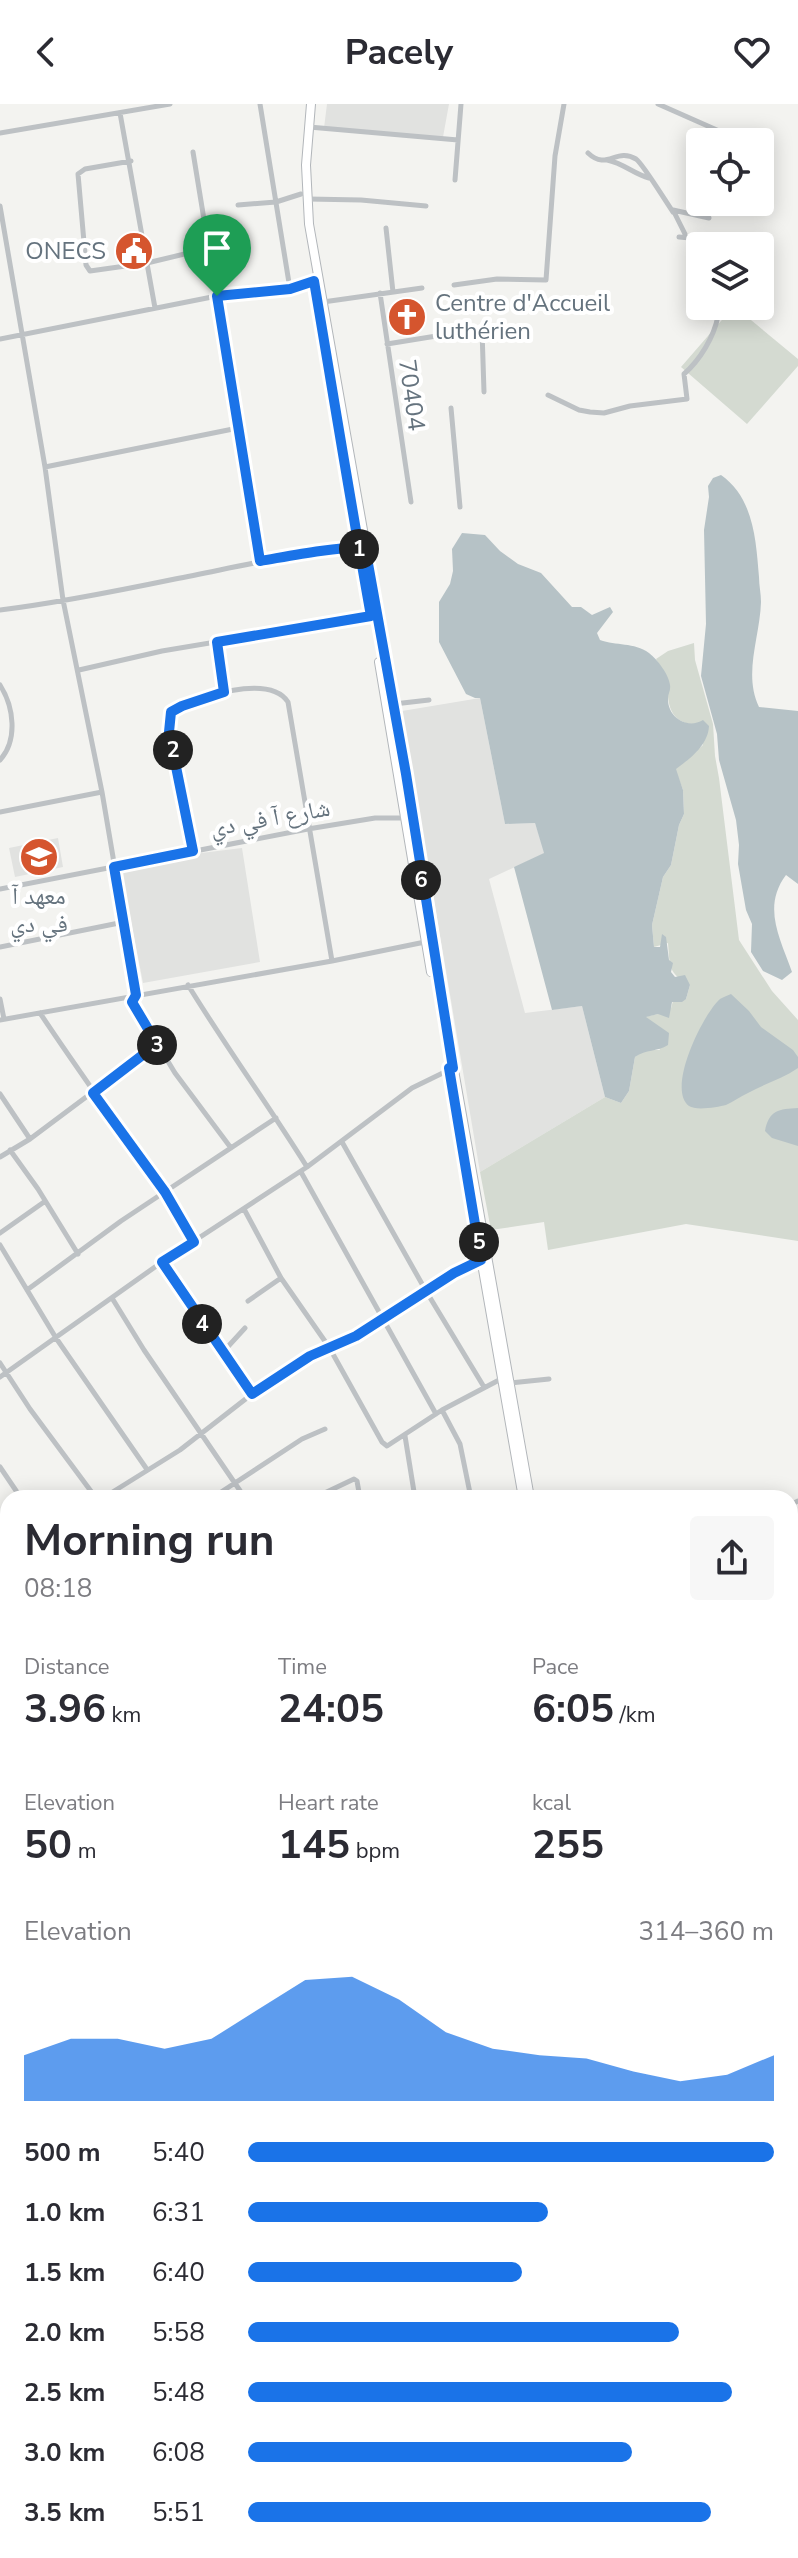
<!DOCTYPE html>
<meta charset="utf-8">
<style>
:root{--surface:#fff;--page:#f7f7f7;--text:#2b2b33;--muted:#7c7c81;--accent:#1a73e8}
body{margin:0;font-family:"Nunito Sans","Noto Naskh Arabic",sans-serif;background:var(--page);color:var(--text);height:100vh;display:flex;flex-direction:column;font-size:30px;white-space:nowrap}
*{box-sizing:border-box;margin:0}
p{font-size:26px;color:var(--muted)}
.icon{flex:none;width:44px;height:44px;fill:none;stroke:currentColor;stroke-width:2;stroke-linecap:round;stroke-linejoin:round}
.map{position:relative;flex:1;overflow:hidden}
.sheet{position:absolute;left:0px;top:1386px;width:798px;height:1068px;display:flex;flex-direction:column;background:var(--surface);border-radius:24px 24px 0 0;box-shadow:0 4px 20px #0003}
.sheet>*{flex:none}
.controls{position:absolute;left:686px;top:24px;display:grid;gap:16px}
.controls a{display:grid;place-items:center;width:88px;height:88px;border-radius:8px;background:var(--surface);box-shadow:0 4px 20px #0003;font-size:40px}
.pin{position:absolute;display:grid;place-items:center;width:68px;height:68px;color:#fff;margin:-82px -34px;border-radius:50% 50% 50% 0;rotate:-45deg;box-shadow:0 0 8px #0007}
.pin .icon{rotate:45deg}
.km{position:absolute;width:40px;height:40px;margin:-20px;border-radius:50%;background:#222;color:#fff;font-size:22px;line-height:40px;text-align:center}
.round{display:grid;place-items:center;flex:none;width:84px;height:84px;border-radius:8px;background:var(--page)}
.overview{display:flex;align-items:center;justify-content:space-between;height:136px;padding:0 24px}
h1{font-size:44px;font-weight:700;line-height:60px}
.metrics{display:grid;grid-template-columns:repeat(3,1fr);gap:12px;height:136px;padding:8px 24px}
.metrics div{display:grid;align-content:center}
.metrics b{font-size:40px;font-weight:700}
.metrics small{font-size:22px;font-weight:400}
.metrics p{font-size:22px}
.chart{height:224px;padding:16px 24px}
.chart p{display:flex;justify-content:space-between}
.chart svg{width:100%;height:144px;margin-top:8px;fill:var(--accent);opacity:.7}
ul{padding:0 24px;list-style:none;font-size:26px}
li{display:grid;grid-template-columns:128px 96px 1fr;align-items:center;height:60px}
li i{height:20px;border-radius:10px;background:var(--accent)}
header{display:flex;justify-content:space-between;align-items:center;height:104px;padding:0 24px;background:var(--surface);font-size:36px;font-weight:700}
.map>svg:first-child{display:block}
.built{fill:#e1e2e0}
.green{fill:#d4dad1}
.water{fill:#b6c2c6}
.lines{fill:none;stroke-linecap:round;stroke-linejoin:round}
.secondary-casing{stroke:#b2b6ba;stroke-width:10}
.trunk-casing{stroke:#b2b5b8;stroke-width:11}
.minor{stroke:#bdc1c4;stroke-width:5}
.tertiary{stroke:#bdc1c4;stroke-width:7}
.secondary{stroke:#fff;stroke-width:8}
.trunk{stroke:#fff;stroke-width:9}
.route-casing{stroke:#fff;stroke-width:16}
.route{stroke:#1a73e8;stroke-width:10}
.labels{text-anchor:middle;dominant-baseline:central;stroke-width:8;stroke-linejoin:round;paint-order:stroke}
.poi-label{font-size:24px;fill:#65737e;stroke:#fff;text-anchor:end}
.street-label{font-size:24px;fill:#65737e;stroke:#fff}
</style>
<header><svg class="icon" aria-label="back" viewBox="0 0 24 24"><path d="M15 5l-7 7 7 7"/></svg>Pacely<svg class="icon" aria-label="heart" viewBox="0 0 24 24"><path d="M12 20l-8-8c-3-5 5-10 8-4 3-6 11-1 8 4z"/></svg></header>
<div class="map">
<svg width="798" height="2454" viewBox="0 0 798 2454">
<rect width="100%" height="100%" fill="#f3f3f0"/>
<!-- built -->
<path class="built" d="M327,0H449L443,33L324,24Z
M480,594L505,720L535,719L545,749L489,775L525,909L582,902L605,993L480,1068L402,607Z
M58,734L63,763L15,773L9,744Z
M242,744L260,858L143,879L121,766L193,750Z"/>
<!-- green -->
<path class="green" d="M734,202L798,255V262L747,320L681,263Z
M694,539L695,556L713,620L715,652L719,674L739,836L772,887L798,916V1137L686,1120L548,1146L544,1118L491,1126L480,1068L605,993L621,999L629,987L635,953L645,946H660L644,913L658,910L671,904L673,897L686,895L690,881C668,869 670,863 668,839L654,843L652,821L655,808L663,773L671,761L679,721L684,710L683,686L675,665L703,641L695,621C664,617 670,595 665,572C664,565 659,561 656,555L668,547Z"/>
<!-- water -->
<path class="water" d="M721,371C754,394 756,437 759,473C759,481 761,490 761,498C760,533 743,570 759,603L798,607V780L786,771C762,803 780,834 792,868L782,876L763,867L751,848L752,820L746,806L738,760L739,741L736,716L719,656L717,630L701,572L706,520L704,426L709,393L708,382L713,374Z
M462,429L485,431L500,447L518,460L541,469L572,503H581L592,511L610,503L613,508L597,529L600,536C616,542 634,538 649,549C658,556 669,571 670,581C671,586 668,590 668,594C667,613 687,626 703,616L709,622C708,641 691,654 676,665L683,686L684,710L679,721L671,761L663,773L655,808L652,821L654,843H660L662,830L666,833L669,856L673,859L671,868L675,873L685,871L690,881L686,895L682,898H672L669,914L658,910L646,913L669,929L668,941C657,948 646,945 635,953L629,987L621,999L605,993L582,902L552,906L514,763L544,749L535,719L505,720L480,594H475L466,590L439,538V498L450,480L453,467L452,445Z
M731,890L749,907L761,923L793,946L798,953V964C782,975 764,980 748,989C741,992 733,998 726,1001C718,1003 696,1007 689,1002C666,985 703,910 720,895C723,893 727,892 731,890Z
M798,1004V1042L772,1034L765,1027C769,1006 779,1005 798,1004Z"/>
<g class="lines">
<defs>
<path id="secondary" d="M311,0L306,61L309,120L406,670L430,831L530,1394
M328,258L369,501
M379,558L431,868
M478,1137L523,1394
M790,2133L798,2143"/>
<path id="trunk" d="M790,2404L798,2399
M790,2411L798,2407
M700,2454L714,2446
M714,2454L729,2446"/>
</defs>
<!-- secondary casing -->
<use href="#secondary" class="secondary-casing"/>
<!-- trunk casing -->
<use href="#trunk" class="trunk-casing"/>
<!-- minor -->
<path class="minor" d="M260,0L290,185
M658,0L744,38
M120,9L155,204
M309,23L458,36
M0,29L170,0
M588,49C607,67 616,43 636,55C643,60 666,98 673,108
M607,56C623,59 634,70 649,74
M131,57L85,65L78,70L86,161L90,167L147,159L197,147L204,141L207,134L193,48
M455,76L461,0
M308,95L361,96L426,102
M238,101L276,98L301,90
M0,102L45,363L63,496L102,688L133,871L136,891L132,898L175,969L231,1044
M386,124L393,188
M685,130L673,106L709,114
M679,133L690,134L700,145
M454,181L497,175L546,176L555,52L564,0
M380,189L411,398
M217,192L260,457
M323,198L422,184
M482,226L484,288
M0,235L217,192L290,185L304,179L319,176
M387,240L498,222
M548,291L579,306L590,308L604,309L630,302L687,295L684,270C700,256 714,233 718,212L714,202
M451,304L460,403
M45,363L238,324
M0,506C58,499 117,487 175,475C237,463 298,448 361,443
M217,538L224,588
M79,566L162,547L371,512
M0,581C14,603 18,636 0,656
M394,600L429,596
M0,708L102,688
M193,747L169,628L171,608C196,593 269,569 288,598L332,857
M0,785L308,725L375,714H404
M0,843L124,818
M188,881C226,943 269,1002 307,1063
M0,895L4,915
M40,909C91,986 147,1059 194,1138
M0,916L332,857L425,838
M0,990L30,1035
M342,1038L426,1187L484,1283
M10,1046L38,1085L78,1150
M0,1053L30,1035L157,940
M301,1068L436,1310
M244,1105L281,1174L329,1243L382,1338L387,1342L442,1306L501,1275
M0,1129L44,1098
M0,1141L56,1234L146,1364
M162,1158L252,1290
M27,1186L121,1117L276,1014
M112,1194L144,1246L245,1394
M248,1197L281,1174
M223,1248L245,1224
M0,1259L30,1305L96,1394
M0,1273L162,1158L307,1063L412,984L453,964
M510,1279L549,1275
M442,1306L460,1340L471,1394
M405,1332L415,1394
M0,1363L21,1394
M103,1394L180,1346L252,1290L310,1252L356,1232L454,1169L481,1156
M212,1394L302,1335L325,1325
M314,1394L354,1375L357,1377L360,1394
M601,1394L616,1389L645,1394
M790,1401L798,1397
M0,1465L8,1459
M0,1495L8,1511
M0,1550L8,1546
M0,1623L8,1636
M0,1747L8,1761
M0,1899L8,1895
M0,2143L8,2140
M0,2228L8,2244
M0,2250L8,2245
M790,2260L798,2256
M0,2323L8,2318
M790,2336L798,2331
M0,2396L8,2392
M42,2446L47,2454
M99,2446L102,2454
M426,2446L430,2454
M494,2446L498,2454
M617,2446L623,2454
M682,2446L687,2454
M132,2454L141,2446
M230,2454L235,2446
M312,2454L320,2446
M563,2454L577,2446"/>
<!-- tertiary -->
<path class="tertiary" d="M0,1788L8,1784
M0,1977L8,2002
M160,2446L163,2454"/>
<!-- secondary -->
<use href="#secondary" class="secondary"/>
<!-- trunk -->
<use href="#trunk" class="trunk"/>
</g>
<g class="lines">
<defs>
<path id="route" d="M217,192L290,185L314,177C333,289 351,401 371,512L217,538L224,588L182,602L171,608L169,628L193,747L114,763L136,891L132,898L157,940L93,989L165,1088L194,1138L162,1158L252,1290L310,1252L356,1232L454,1169L481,1156L449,964H453L406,670L365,443C329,444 295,451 260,457L217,192"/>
</defs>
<!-- route casing -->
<use href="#route" class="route-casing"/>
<!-- route -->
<use href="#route" class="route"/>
</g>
<!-- icons -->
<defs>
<symbol id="civic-disc" viewBox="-11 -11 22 22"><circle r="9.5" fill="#d5552e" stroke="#fff"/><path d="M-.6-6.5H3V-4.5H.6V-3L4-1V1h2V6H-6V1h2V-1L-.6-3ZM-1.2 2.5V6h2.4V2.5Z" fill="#fff"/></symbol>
<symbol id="church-disc" viewBox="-11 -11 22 22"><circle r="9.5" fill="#d5552e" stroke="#fff"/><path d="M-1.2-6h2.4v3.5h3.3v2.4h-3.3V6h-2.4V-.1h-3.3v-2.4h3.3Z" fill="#fff"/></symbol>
<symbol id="university-disc" viewBox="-11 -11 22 22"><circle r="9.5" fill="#d5552e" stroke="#fff"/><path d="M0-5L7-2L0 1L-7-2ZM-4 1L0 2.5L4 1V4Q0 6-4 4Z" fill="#fff"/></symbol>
</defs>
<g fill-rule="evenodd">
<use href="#civic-disc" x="112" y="125" width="44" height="44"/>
<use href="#church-disc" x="385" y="191" width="44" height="44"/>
<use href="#university-disc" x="17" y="731" width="44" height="44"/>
</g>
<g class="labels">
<!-- poi labels -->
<g class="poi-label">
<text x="106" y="147">ONECS</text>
<text x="435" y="199" text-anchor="start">Centre d'Accueil<tspan x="435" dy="28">luthérien</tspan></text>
<text x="39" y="792" text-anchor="middle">معهد آ<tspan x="39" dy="28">في دي</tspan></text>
</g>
<!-- street labels -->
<g class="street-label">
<text transform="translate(412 291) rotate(82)">70404</text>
<text transform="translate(270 714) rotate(-10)">شارع آ في دي</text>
</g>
</g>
</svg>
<div class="controls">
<a><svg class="icon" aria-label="locate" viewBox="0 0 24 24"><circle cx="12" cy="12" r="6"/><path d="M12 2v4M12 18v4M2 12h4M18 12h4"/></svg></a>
<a><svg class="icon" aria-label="layers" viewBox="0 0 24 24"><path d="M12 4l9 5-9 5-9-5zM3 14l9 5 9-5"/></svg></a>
</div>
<div class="pin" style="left:217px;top:192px;background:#1e9e55"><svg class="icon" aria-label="arrive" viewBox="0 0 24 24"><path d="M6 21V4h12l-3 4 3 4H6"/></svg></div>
<b class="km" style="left:359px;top:445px">1</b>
<b class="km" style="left:173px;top:646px">2</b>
<b class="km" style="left:157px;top:941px">3</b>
<b class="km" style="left:202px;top:1220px">4</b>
<b class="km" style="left:479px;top:1138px">5</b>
<b class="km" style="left:421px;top:776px">6</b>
<section class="sheet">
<div class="overview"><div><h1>Morning run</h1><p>08:18</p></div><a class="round"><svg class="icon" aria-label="share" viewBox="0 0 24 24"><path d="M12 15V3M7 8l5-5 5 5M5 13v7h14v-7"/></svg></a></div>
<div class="metrics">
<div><p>Distance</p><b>3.96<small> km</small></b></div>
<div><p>Time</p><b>24:05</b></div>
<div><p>Pace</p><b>6:05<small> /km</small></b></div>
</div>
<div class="metrics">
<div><p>Elevation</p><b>50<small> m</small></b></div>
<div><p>Heart rate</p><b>145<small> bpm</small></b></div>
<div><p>kcal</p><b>255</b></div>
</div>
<div class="chart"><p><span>Elevation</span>314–360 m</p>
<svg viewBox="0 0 160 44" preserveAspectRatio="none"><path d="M0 44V30L10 25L20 25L30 28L40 25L50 16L60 7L70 6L80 13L90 23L100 28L110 30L120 31L130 35L140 38L150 36L160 30V44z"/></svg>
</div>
<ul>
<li><b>500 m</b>5:40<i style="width:100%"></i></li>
<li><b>1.0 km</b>6:31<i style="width:57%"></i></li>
<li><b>1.5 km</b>6:40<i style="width:52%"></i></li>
<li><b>2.0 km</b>5:58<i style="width:82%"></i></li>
<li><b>2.5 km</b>5:48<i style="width:92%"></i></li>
<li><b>3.0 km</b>6:08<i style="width:73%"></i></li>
<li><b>3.5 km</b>5:51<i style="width:88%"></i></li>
</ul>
</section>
</div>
